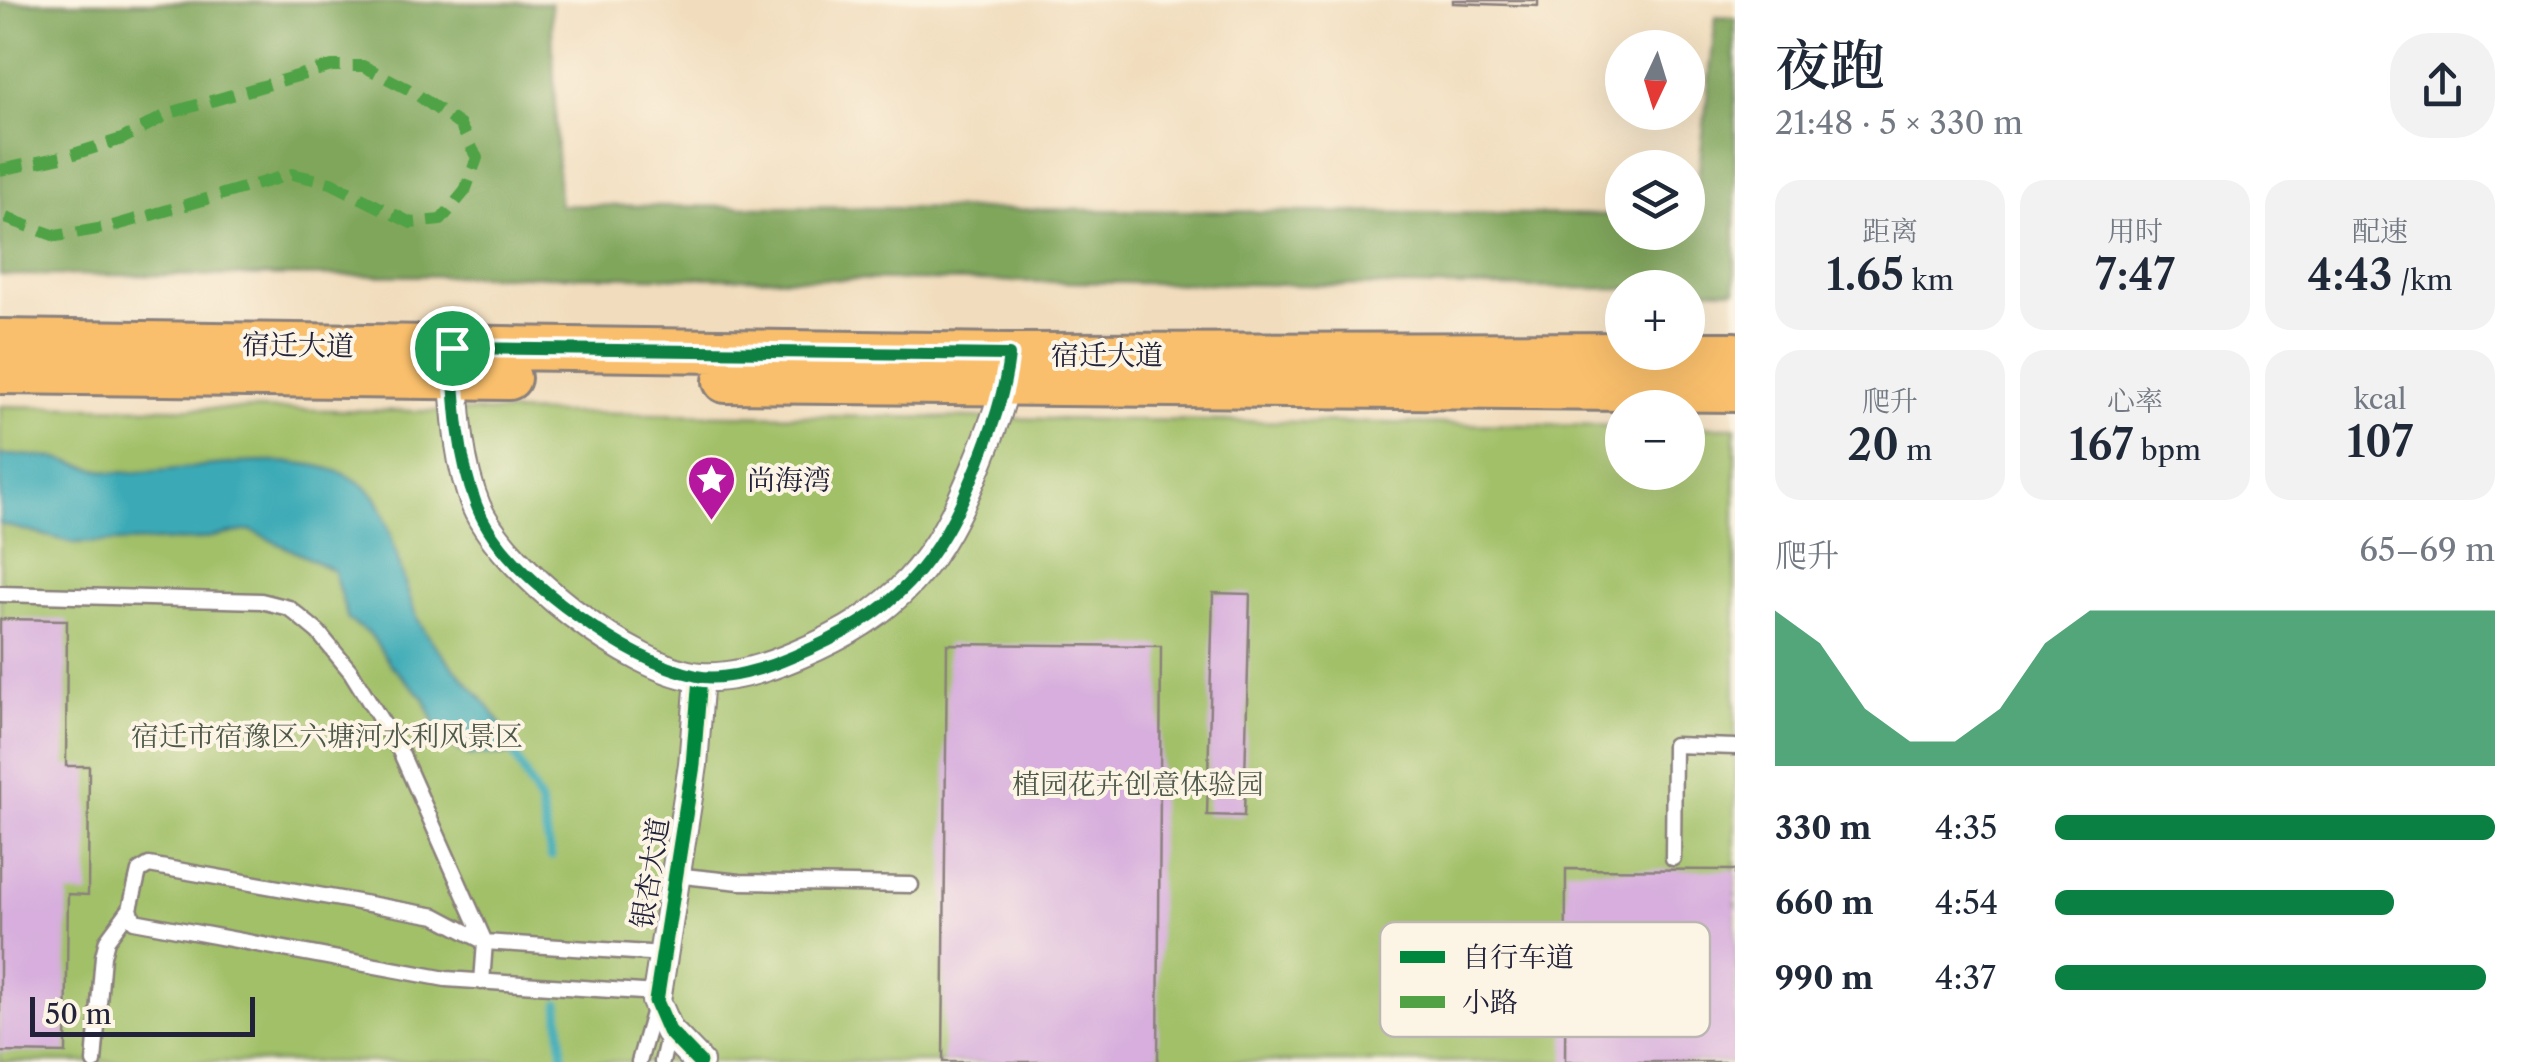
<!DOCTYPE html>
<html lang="zh">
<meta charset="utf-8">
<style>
:root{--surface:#fff;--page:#f2f2f3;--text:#1f2937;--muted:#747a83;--accent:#0b8043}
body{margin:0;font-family:"Libre Caslon Text","Noto Serif SC",serif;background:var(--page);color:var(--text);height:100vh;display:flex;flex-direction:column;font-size:38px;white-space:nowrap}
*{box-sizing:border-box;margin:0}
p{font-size:32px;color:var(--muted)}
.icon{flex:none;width:55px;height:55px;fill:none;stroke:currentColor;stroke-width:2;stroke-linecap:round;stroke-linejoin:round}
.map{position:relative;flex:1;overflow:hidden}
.panel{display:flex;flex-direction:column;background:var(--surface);width:800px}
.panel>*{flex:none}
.needle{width:65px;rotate:184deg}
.fabs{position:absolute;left:1605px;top:30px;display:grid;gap:20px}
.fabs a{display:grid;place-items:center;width:100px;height:100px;border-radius:50%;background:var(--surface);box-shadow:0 10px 40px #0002;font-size:50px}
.scale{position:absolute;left:30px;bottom:25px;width:225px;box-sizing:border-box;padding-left:10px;border:5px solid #22223b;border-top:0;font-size:28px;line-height:35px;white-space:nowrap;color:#22223b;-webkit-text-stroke:8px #fcf5e5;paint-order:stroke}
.pin{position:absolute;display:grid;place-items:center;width:85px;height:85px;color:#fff;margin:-42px;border:5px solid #fff;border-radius:50%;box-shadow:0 2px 10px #0007}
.round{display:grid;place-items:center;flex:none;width:105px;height:105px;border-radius:40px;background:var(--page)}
.overview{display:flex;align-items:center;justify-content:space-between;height:170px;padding:0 40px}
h1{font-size:55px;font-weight:600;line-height:75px}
.figures{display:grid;grid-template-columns:repeat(3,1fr);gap:15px;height:170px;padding:10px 40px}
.figures div{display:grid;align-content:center;border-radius:25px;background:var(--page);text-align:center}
.figures b{font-size:42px;font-weight:600}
.figures small{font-size:28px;font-weight:400}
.figures p{font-size:28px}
.chart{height:280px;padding:20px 40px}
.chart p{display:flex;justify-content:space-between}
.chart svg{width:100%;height:180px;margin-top:10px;fill:var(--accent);opacity:.7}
ul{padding:0 40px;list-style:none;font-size:32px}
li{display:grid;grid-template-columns:160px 120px 1fr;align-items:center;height:75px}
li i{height:25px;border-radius:12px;background:var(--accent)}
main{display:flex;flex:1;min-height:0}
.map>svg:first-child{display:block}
.green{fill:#a1c067;stroke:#627151;stroke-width:2.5}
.forest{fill:#80a65c;stroke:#51644c;stroke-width:2.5}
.water{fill:#3aaab6;stroke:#2e6678;stroke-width:2.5}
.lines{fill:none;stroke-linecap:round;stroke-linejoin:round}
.stream{stroke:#3aaab6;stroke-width:9}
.building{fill:#d7aedd}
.service-casing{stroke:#8a807c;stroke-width:19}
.minor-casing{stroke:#8a807c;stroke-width:32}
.primary-casing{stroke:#8a807c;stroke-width:48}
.service{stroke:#fff;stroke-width:14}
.minor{stroke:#fff;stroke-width:28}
.primary{stroke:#f9bf6c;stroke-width:42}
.quiet{stroke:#50a245;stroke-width:12;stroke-dasharray:25 12;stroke-linecap:butt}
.cycleway-casing{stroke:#fcf5e5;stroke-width:21}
.cycleway{stroke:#00873e;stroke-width:15}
.route-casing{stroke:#fff;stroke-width:20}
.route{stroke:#0b8043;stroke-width:12}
.labels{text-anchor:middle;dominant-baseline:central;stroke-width:8;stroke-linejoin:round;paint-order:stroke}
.street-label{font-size:28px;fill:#22223b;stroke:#fcf5e5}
.poi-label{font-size:28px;fill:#22223b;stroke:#fcf5e5;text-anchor:start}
.park-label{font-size:28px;fill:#4e594a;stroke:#fcf5e5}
.key{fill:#fcf5e5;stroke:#bbb6b2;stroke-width:2.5}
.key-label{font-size:28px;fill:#22223b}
</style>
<main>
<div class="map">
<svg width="1735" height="1062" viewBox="0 0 1735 1062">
<rect width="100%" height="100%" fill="#fcf5e5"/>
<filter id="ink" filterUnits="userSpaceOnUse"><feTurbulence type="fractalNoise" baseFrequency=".01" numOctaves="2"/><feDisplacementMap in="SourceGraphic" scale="20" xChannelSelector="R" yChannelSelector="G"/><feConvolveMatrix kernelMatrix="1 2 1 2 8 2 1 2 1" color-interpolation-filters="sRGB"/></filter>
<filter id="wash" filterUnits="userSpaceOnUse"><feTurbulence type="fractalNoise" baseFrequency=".0048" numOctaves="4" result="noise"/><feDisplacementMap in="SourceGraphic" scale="40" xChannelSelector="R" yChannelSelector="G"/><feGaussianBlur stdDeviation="2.25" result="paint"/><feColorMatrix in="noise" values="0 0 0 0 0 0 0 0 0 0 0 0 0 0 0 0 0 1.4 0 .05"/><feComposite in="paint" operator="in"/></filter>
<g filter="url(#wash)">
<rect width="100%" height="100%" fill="#f1ddbd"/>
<!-- green -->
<path class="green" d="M0,406L1622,426V472H1688V427H1735V1062H0Z"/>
<!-- forest -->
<path class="forest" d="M0,2L551,3L559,205L1622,215V232H1688V215H1694L1716,17L1735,18V290L558,276L0,275Z"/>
<!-- water -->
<path class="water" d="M0,455C18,455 36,455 53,458C73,461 92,470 112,472C182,477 315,435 372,493C389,510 403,591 419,621C447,671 497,700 516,755H469L442,741L424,698L390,664L370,634L348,620L333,570L250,530L195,540L74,543L0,524Z"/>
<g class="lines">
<!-- stream -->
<path class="stream" d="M509,745L540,803L551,856
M559,1004L563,1062"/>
</g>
<g id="blocks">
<!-- building -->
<path class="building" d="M1453,0H1538V6L1453,3Z
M1213,593L1250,594L1244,816L1207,815Z
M0,619L67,620L66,766H89L88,895L68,894L66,1053L0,1052Z
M947,644L1161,646L1158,1062H943Z
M1566,869L1735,870V1062H1565Z"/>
</g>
</g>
<g filter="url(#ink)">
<use href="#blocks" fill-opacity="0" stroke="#8a807c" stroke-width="2.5"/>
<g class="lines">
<defs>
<path id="service" d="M0,594L261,601L289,608L318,632L351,672L400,751L485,942L482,982
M1673,858L1674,745L1735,747
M674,875L740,882L911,885
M657,993L446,979L134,921L130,909L139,871L149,865L436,916L485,942L663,954
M94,1062L103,956L107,940L130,909
M639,1062L655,1006
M662,1062L669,1031"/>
<path id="minor" d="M453,364C456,411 458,463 476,506C503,569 633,672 701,677C732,679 769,667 797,655C898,613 938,563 978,463C990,433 1004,401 1007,369
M699,1062L669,1031L656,1001L693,765L700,677"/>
<path id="primary" d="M0,341L1009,355L1735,354
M0,372L509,378
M725,381L1735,390"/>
</defs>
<!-- service casing -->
<use href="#service" class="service-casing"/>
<!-- minor casing -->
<use href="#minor" class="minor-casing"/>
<!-- primary casing -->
<use href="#primary" class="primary-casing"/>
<!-- service -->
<use href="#service" class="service"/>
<!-- minor -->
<use href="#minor" class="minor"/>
<!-- primary -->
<use href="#primary" class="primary"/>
<!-- quiet -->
<path class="quiet" d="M0,170L71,155L122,139L170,113L332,66H363L412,91L460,125L477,158L465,191L441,220L411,223L331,183L292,174L110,227L56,236L0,216"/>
<defs>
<path id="cycleway" d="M452,348C455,400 458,454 476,504C492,548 539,588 575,615C611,641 653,666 697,676C724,682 767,668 792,657C896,614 937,567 978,464C992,428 1005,393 1009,355
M699,1062L669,1031L656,1001L693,765L700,677"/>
</defs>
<!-- cycleway casing -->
<use href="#cycleway" class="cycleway-casing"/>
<!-- cycleway -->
<use href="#cycleway" class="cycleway"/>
</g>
</g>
<g class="lines" filter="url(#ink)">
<defs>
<path id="route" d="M452,348L1009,355C1005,393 992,428 978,464C937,567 896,614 792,657C767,668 724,682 697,676C653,666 611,641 576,615C539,588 492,548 476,504C457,454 455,400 452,348Z"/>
</defs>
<!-- route casing -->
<use href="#route" class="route-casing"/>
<!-- route -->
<use href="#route" class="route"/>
</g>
<!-- icons -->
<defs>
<symbol id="sight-pin" viewBox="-11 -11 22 30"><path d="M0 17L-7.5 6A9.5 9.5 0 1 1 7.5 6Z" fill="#b5179e" stroke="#fcf5e5"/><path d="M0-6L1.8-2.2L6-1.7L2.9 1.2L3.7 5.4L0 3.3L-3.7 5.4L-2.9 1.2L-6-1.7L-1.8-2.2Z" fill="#fff"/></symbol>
</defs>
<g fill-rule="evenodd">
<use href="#sight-pin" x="684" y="452" width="55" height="75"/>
</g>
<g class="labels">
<!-- street labels -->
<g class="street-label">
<text transform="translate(298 345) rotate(1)">宿迁大道</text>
<text x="1107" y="355">宿迁大道</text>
<text transform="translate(650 873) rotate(-81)">银杏大道</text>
</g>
<!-- poi labels -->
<g class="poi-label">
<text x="747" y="480">尚海湾</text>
</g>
<!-- park labels -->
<g class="park-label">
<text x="327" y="736">宿迁市宿豫区六塘河水利风景区</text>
<text x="1138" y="784">植园花卉创意体验园</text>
</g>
</g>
<!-- legend -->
<rect x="1380" y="922" width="330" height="115" rx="15" class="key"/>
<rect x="1400" y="951" width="45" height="12" fill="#00873e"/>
<rect x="1400" y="996" width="45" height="12" fill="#50a245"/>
<g class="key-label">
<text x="1462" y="967">自行车道</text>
<text x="1462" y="1012">小路</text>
</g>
</svg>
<div class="fabs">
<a><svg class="needle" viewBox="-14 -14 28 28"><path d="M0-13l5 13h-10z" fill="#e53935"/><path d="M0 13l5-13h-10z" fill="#747a83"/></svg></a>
<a><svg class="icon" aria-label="layers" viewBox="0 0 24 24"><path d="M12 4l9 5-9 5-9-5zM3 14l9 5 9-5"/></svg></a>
<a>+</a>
<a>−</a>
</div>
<div class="scale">50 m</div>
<div class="pin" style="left:452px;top:348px;background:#1e9e55"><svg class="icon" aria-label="arrive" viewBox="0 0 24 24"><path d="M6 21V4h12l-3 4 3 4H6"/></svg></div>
</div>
<section class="panel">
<div class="overview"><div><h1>夜跑</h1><p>21:48 · 5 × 330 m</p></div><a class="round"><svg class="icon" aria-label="share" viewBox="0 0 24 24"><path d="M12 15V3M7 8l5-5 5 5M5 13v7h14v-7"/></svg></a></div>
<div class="figures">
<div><p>距离</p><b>1.65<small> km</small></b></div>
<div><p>用时</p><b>7:47</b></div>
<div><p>配速</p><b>4:43<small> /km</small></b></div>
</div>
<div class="figures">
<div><p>爬升</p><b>20<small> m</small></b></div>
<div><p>心率</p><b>167<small> bpm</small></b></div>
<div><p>kcal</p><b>107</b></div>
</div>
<div class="chart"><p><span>爬升</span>65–69 m</p>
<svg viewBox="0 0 160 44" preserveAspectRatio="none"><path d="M0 44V6L10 14L20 30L30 38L40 38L50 30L60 14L70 6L80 6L90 6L100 6L110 6L120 6L130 6L140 6L150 6L160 6V44z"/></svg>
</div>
<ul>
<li><b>330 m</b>4:35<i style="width:100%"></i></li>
<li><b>660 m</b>4:54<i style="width:77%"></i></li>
<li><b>990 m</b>4:37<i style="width:98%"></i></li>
</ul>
</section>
</main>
